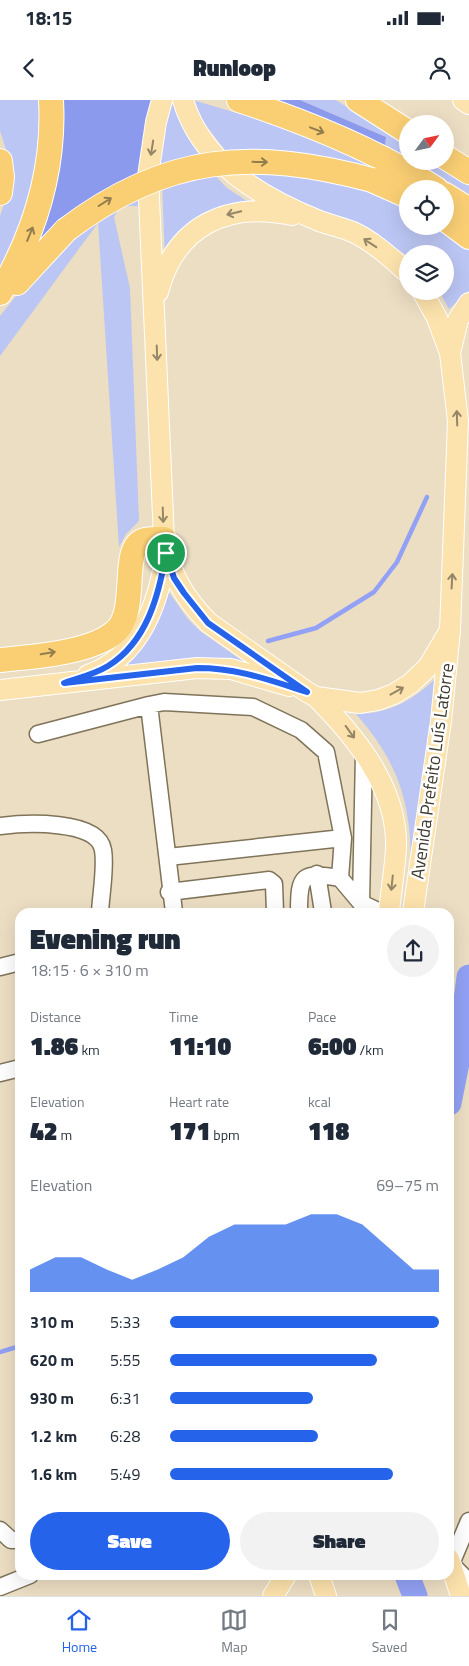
<!DOCTYPE html>
<meta charset="utf-8">
<style>
:root{--surface:#fff;--page:#f2f2f3;--text:#1f2937;--muted:#747a83;--line:#e0e1e3;--accent:#2563eb}
body{margin:0;font-family:"Titillium Web",sans-serif;background:var(--page);color:var(--text);height:100vh;display:flex;flex-direction:column;font-size:19px;white-space:nowrap}
*{box-sizing:border-box;margin:0}
p{font-size:16px;color:var(--muted)}
.icon{flex:none;width:28px;height:28px;fill:none;stroke:currentColor;stroke-width:2;stroke-linecap:round;stroke-linejoin:round}
.map{position:relative;flex:1;overflow:hidden}
.panel{position:absolute;left:15px;top:808px;width:439px;height:672px;display:flex;flex-direction:column;background:var(--surface);border-radius:15px;box-shadow:0 5px 20px #0002}
.panel>*{flex:none}
.needle{width:32px;rotate:57deg}
.fabs{position:absolute;left:399px;top:15px;display:grid;gap:10px}
.fabs a{display:grid;place-items:center;width:55px;height:55px;border-radius:50%;background:var(--surface);box-shadow:0 5px 20px #0002;font-size:25px}
.pin{position:absolute;display:grid;place-items:center;width:42px;height:42px;color:#fff;margin:-21px;border:2px solid #fff;border-radius:50%;box-shadow:0 1px 5px #0007}
.round{display:grid;place-items:center;flex:none;width:52px;height:52px;border-radius:26px;background:var(--page)}
.summary{display:flex;align-items:center;justify-content:space-between;height:85px;padding:0 15px}
h1{font-size:28px;font-weight:800;line-height:38px}
.stats{display:grid;grid-template-columns:repeat(3,1fr);gap:8px;height:85px;padding:5px 15px}
.stats div{display:grid;align-content:center}
.stats b{font-size:25px;font-weight:800}
.stats small{font-size:14px;font-weight:400}
.stats p{font-size:14px}
.chart{height:140px;padding:10px 15px}
.chart p{display:flex;justify-content:space-between}
.chart svg{width:100%;height:90px;margin-top:5px;fill:var(--accent);opacity:.7}
.button{display:flex;gap:10px;margin-top:auto;padding:10px 15px}
.button a{flex:1;height:58px;border-radius:30px;background:var(--accent);color:#fff;font-size:20px;font-weight:800;line-height:58px;text-align:center}
.button a+a{background:var(--page);color:var(--text)}
ul{padding:0 15px;list-style:none;font-size:16px}
li{display:grid;grid-template-columns:80px 60px 1fr;align-items:center;height:38px}
li i{height:12px;border-radius:6px;background:var(--accent)}
.status{display:flex;justify-content:space-between;align-items:center;height:35px;padding:0 25px;background:var(--surface);direction:ltr}
.status svg{height:14px;fill:currentColor}
header{display:flex;justify-content:space-between;align-items:center;height:65px;padding:0 15px;background:var(--surface);font-size:22px;font-weight:800}
.dock{display:flex;justify-content:space-around;align-items:center;height:70px;border-top:1px solid var(--line);background:var(--surface);font-size:14px;color:var(--muted)}
.dock a{display:grid;justify-items:center;gap:2px}
.dock .selected{color:var(--accent)}
.map>svg:first-child{display:block}
.green{fill:#bcc6f4}
.forest{fill:#8b9aed}
.lines{fill:none;stroke-linecap:round;stroke-linejoin:round}
.stream{stroke:#92a1f5;stroke-width:4.5}
.river{stroke:#92a1f5;stroke-width:25}
.minor-casing{stroke:#7f735a;stroke-width:19}
.major-casing{stroke:#fff;stroke-width:22}
.highway-casing{stroke:#fff;stroke-width:26}
.minor{stroke:#fff;stroke-width:16}
.major{stroke:#fce2ac;stroke-width:20}
.highway{stroke:#facf74;stroke-width:24}
.highway-bridge-casing{stroke:#fff;stroke-width:26;stroke-linecap:butt}
.highway-bridge{stroke:#facf74;stroke-width:24}
.oneway{stroke:#937d4e}
.oneway2{stroke:#948667}
.route-casing{stroke:#fff;stroke-width:10}
.route{stroke:#2563eb;stroke-width:6}
.labels{text-anchor:middle;dominant-baseline:central;stroke-width:5;stroke-linejoin:round;paint-order:stroke}
.street-label{font-size:18px;fill:#3f3a2f;stroke:#fff}
</style>
<div class="status"><b>18:15</b><svg viewBox="0 0 49 12"><path d="M0 12V9h3v3zM5 12V6h3v6zM10 12V3h3v9zM15 12V0h3v12zM26 1h20v11H26zM47 4h2v5h-2z"/></svg></div>
<header><svg class="icon" aria-label="back" viewBox="0 0 24 24"><path d="M15 5l-7 7 7 7"/></svg>Runloop<svg class="icon" aria-label="person" viewBox="0 0 24 24"><circle cx="12" cy="8" r="4"/><path d="M4 21q1-7 8-7t8 7"/></svg></header>
<div class="map">
<svg width="469" height="1496" viewBox="0 0 469 1496">
<rect width="100%" height="100%" fill="#ecdec3"/>
<!-- green -->
<path class="green" d="M0,0H41L40,40L30,105L0,171V116L9,89L8,56L0,31Z
M169,0H175C180,23 187,38 201,57L160,66Z
M193,0L267,22L358,59L394,79L227,53L202,20Z
M300,0H336L407,46V57L385,45L386,37Z
M415,61H431L469,86V94Z
M243,69L351,82L407,106L408,126H436L469,149V191L449,209L439,191H445V154H408L407,156C357,118 293,106 243,69Z
M211,71L227,88L247,101L223,107L165,160L162,83Z
M138,92V106C126,106 120,105 114,117L130,188L139,421L126,434L119,447L98,123L0,256V216L43,162Z
M169,492L187,518L200,531L244,562L243,566L109,574L148,537Z
M438,576L411,767C411,703 399,663 356,614C390,614 415,599 438,576Z"/>
<!-- forest -->
<path class="forest" d="M60,0H153L139,75L48,137L39,138Z
M275,0H300L386,37L385,45Z"/>
<g class="lines">
<!-- stream -->
<path class="stream" d="M268,541L316,528L374,492L397,462L427,397
M0,1252L20,1246"/>
<!-- river -->
<path class="river" d="M449,1003L460,948L469,877
M407,1475L415,1496"/>
<defs>
<path id="minor" d="M38,634L149,605
M0,726C24,723 98,719 103,750C106,767 101,794 100,812
M168,757L343,738
M317,774L323,812
M169,792L269,780L274,784L275,812
M361,803L364,653
M174,812L149,605L164,602L253,607L301,630L326,652L343,738L340,778L361,803L380,812
M299,812C299,774 302,772 340,778
M0,867L20,862
M0,973L20,968
M469,1421L451,1464L469,1482
M0,1430L11,1440H20
M0,1487L30,1475"/>
<path id="major" d="M162,0L156,22L148,76L164,439C169,473 185,499 209,523L307,592L316,597L360,603L378,600L394,594L410,584L428,567L450,530
M183,0C201,62 260,97 317,120C329,125 341,127 353,132C374,142 391,158 408,173
M463,0L469,4
M158,192C175,126 227,101 292,115
M450,253L458,220L469,203
M88,575C140,557 158,504 166,455
M0,590L197,568L231,569L289,586
M316,597C356,637 398,688 396,748C395,769 391,791 389,812
M413,812L441,621L450,530L458,321L450,253L437,218L422,191
M449,1459L461,1496
M319,1475L326,1496
M273,1496L286,1475"/>
<path id="highway" d="M239,0C306,22 376,50 436,89
M358,0L408,32
M445,57L469,72
M0,61L2,77L0,93
M372,80L408,96
M445,95L469,110
M445,119L469,137
M17,183L66,130
M0,193C35,133 55,70 51,0
M0,560C32,557 94,553 117,530C138,509 121,451 142,441C148,438 157,439 164,439"/>
</defs>
<!-- minor casing -->
<use href="#minor" class="minor-casing"/>
<!-- major casing -->
<use href="#major" class="major-casing"/>
<!-- highway casing -->
<use href="#highway" class="highway-casing"/>
<!-- minor -->
<use href="#minor" class="minor"/>
<!-- major -->
<use href="#major" class="major"/>
<!-- highway -->
<use href="#highway" class="highway"/>
<defs>
<path id="highway-bridge" d="M66,130C166,54 252,48 372,80"/>
</defs>
<!-- highway-bridge casing -->
<use href="#highway-bridge" class="highway-bridge-casing"/>
<!-- highway-bridge -->
<use href="#highway-bridge" class="highway-bridge"/>
</g>
<!-- one-way arrows -->
<defs><path id="oneway-shaft" d="M-6 0H5M1.5-3L5.5 0L1.5 3" fill="none" stroke-width="1.6" stroke-linecap="round" stroke-linejoin="round" transform="scale(1.25)"/></defs>
<g class="oneway">
<use href="#oneway-shaft" transform="translate(317 30) rotate(21)"/>
<use href="#oneway-shaft" transform="translate(260 62) rotate(1)"/>
<use href="#oneway-shaft" transform="translate(105 102) rotate(-32)"/>
<use href="#oneway-shaft" transform="translate(30 134) rotate(-68)"/>
<use href="#oneway-shaft" transform="translate(48 553) rotate(-10)"/>
</g>
<g class="oneway2">
<use href="#oneway-shaft" transform="translate(152 48) rotate(99)"/>
<use href="#oneway-shaft" transform="translate(234 113) rotate(166)"/>
<use href="#oneway-shaft" transform="translate(370 143) rotate(-147)"/>
<use href="#oneway-shaft" transform="translate(157 253) rotate(88)"/>
<use href="#oneway-shaft" transform="translate(457 318) rotate(-92)"/>
<use href="#oneway-shaft" transform="translate(163 415) rotate(88)"/>
<use href="#oneway-shaft" transform="translate(452 481) rotate(-87)"/>
<use href="#oneway-shaft" transform="translate(397 591) rotate(-29)"/>
<use href="#oneway-shaft" transform="translate(350 632) rotate(54)"/>
<use href="#oneway-shaft" transform="translate(392 783) rotate(96)"/>
</g>
<g class="lines">
<defs>
<path id="route" d="M166,453L174,478L184,493L208,523L307,592C269,580 238,568 197,568L64,583C79,578 95,574 108,566C147,542 159,495 166,453Z"/>
</defs>
<!-- route casing -->
<use href="#route" class="route-casing"/>
<!-- route -->
<use href="#route" class="route"/>
</g>
<g class="labels">
<!-- street labels -->
<g class="street-label">
<text transform="translate(432 671) rotate(-82)">Avenida Prefeito Luís Latorre</text>
</g>
</g>
</svg>
<div class="fabs">
<a><svg class="needle" viewBox="-14 -14 28 28"><path d="M0-13l5 13h-10z" fill="#e53935"/><path d="M0 13l5-13h-10z" fill="#747a83"/></svg></a>
<a><svg class="icon" aria-label="locate" viewBox="0 0 24 24"><circle cx="12" cy="12" r="6"/><path d="M12 2v4M12 18v4M2 12h4M18 12h4"/></svg></a>
<a><svg class="icon" aria-label="layers" viewBox="0 0 24 24"><path d="M12 4l9 5-9 5-9-5zM3 14l9 5 9-5"/></svg></a>
</div>
<div class="pin" style="left:166px;top:453px;background:#1e9e55"><svg class="icon" aria-label="arrive" viewBox="0 0 24 24"><path d="M6 21V4h12l-3 4 3 4H6"/></svg></div>
<section class="panel">
<div class="summary"><div><h1>Evening run</h1><p>18:15 · 6 × 310 m</p></div><a class="round"><svg class="icon" aria-label="share" viewBox="0 0 24 24"><path d="M12 15V3M7 8l5-5 5 5M5 13v7h14v-7"/></svg></a></div>
<div class="stats">
<div><p>Distance</p><b>1.86<small> km</small></b></div>
<div><p>Time</p><b>11:10</b></div>
<div><p>Pace</p><b>6:00<small> /km</small></b></div>
</div>
<div class="stats">
<div><p>Elevation</p><b>42<small> m</small></b></div>
<div><p>Heart rate</p><b>171<small> bpm</small></b></div>
<div><p>kcal</p><b>118</b></div>
</div>
<div class="chart"><p><span>Elevation</span>69–75 m</p>
<svg viewBox="0 0 160 44" preserveAspectRatio="none"><path d="M0 44V33L10 27L20 27L30 33L40 38L50 33L60 27L70 17L80 11L90 11L100 11L110 6L120 6L130 11L140 22L150 33L160 33V44z"/></svg>
</div>
<ul>
<li><b>310 m</b>5:33<i style="width:100%"></i></li>
<li><b>620 m</b>5:55<i style="width:77%"></i></li>
<li><b>930 m</b>6:31<i style="width:53%"></i></li>
<li><b>1.2 km</b>6:28<i style="width:55%"></i></li>
<li><b>1.6 km</b>5:49<i style="width:83%"></i></li>
</ul>
<div class="button"><a>Save</a><a>Share</a></div>
</section>
</div>
<nav class="dock">
<a class="selected"><svg class="icon" aria-label="home" viewBox="0 0 24 24"><path d="M3 11l9-7 9 7M6 9v11h12V9"/></svg>Home</a>
<a><svg class="icon" aria-label="map" viewBox="0 0 24 24"><path d="M3 6l6-2 6 2 6-2v14l-6 2-6-2-6 2zM9 4v14M15 6v14"/></svg>Map</a>
<a><svg class="icon" aria-label="saved" viewBox="0 0 24 24"><path d="M7 4h10v16l-5-4-5 4z"/></svg>Saved</a>
</nav>
